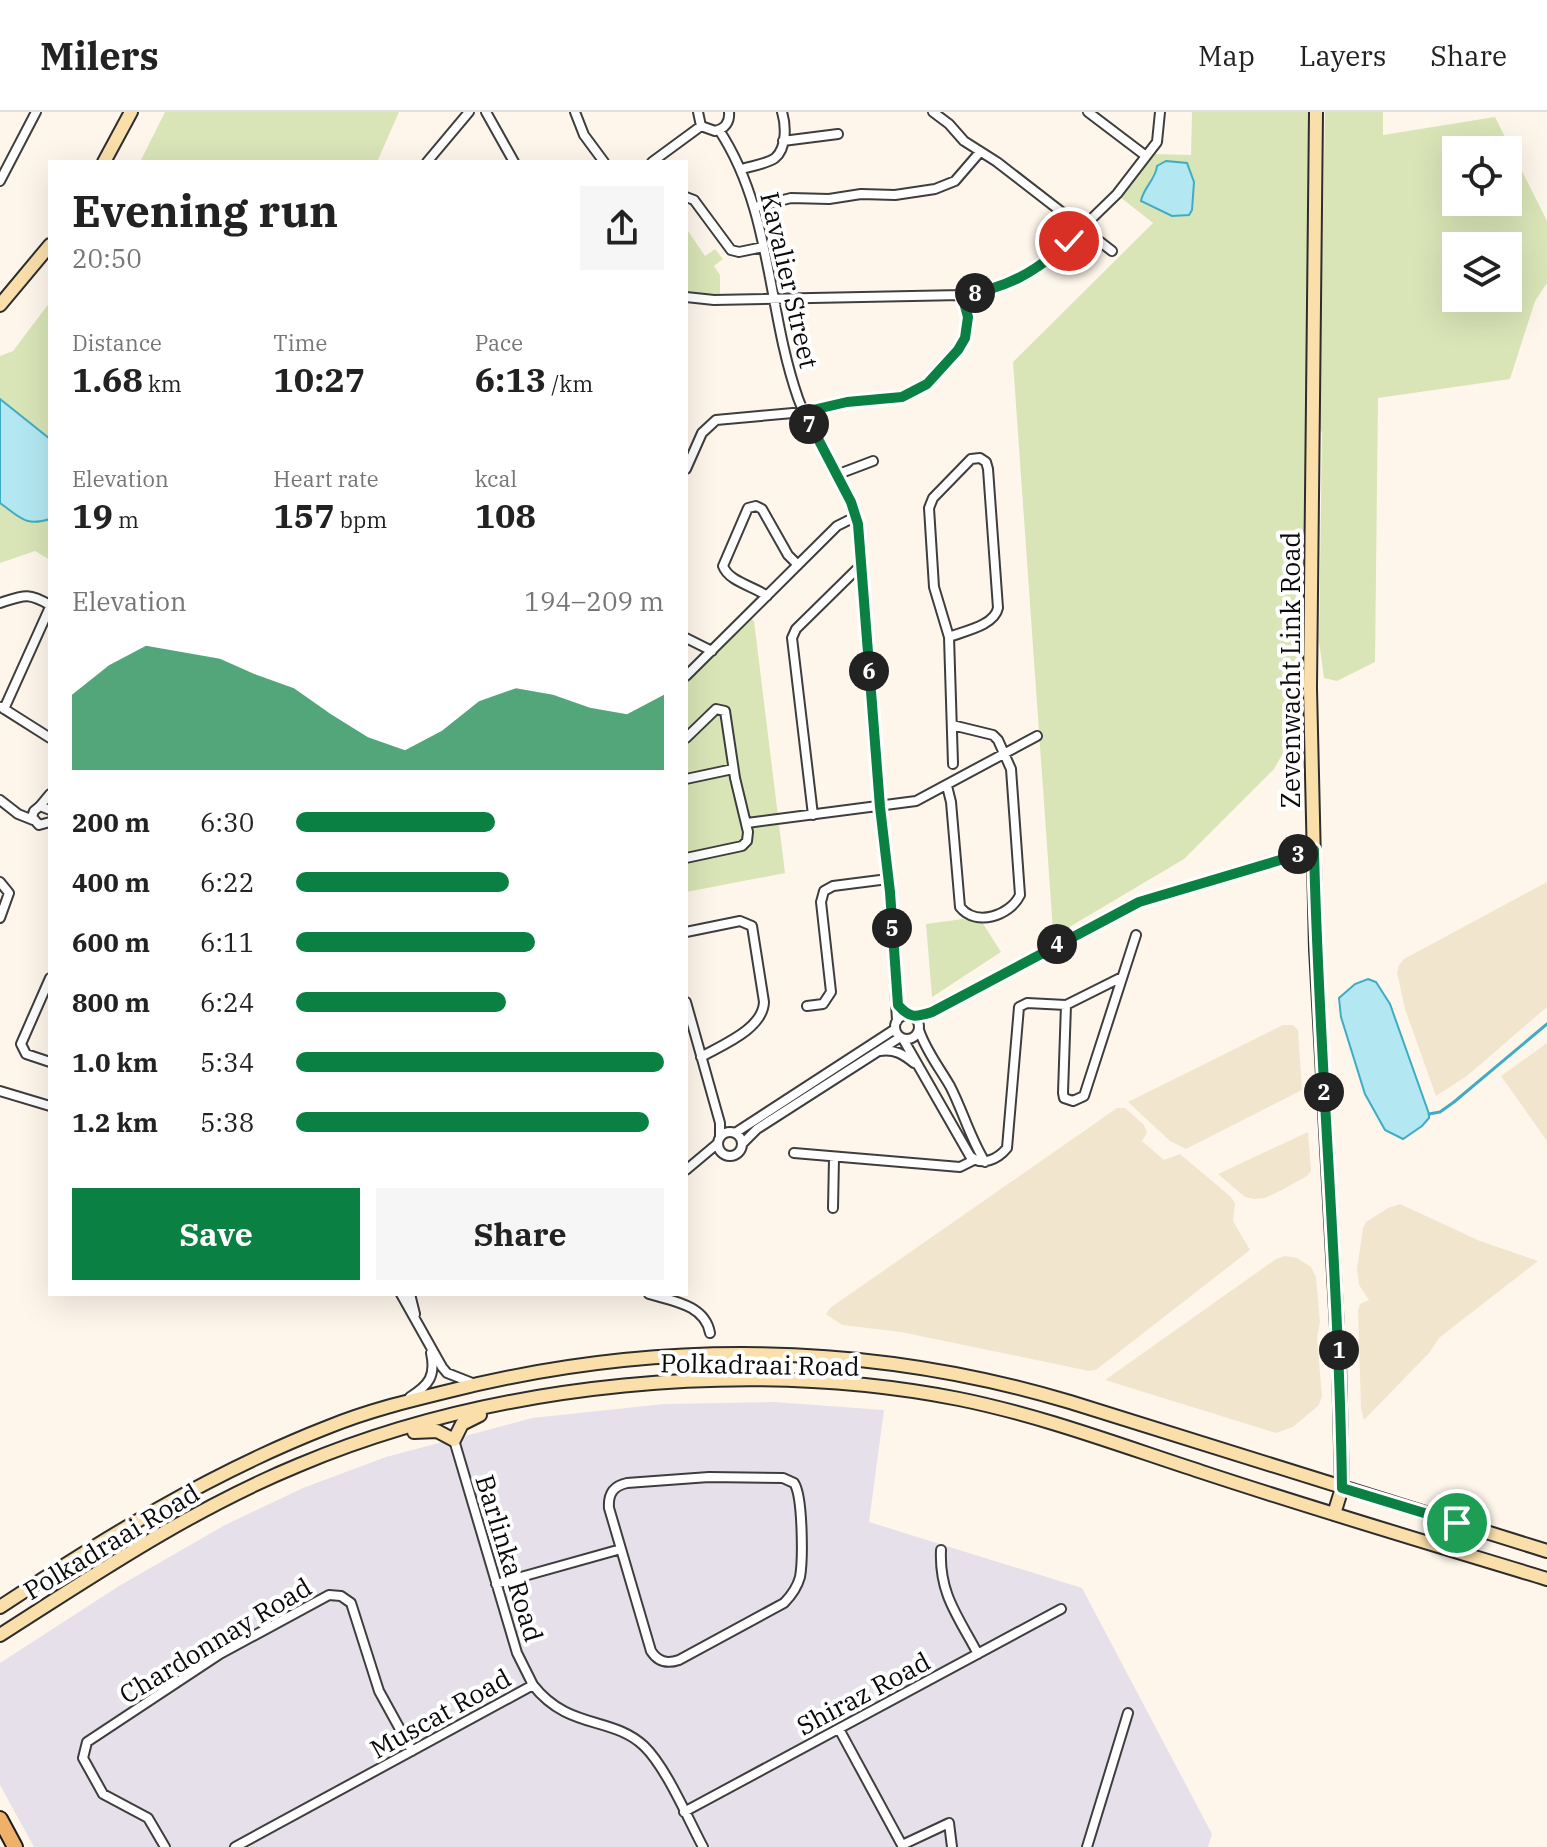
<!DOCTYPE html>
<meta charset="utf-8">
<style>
:root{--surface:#fff;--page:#f6f6f6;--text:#222;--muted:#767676;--line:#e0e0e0;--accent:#0b8043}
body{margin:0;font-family:"IBM Plex Serif",serif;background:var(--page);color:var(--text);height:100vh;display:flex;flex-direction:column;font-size:30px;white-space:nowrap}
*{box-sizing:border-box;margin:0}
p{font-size:26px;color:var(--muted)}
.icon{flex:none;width:44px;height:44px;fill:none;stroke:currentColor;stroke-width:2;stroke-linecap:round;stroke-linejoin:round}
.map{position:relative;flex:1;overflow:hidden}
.sheet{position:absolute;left:48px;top:48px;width:640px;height:1136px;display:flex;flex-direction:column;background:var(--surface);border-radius:0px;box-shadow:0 8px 32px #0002}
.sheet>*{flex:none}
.tools{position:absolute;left:1442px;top:24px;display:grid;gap:16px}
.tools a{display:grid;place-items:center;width:80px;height:80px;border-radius:0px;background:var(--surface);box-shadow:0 8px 32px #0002;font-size:40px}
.pin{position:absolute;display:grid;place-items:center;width:68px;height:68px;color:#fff;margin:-34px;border:4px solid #fff;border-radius:50%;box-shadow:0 2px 8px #0007}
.km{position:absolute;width:40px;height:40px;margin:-20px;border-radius:50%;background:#222;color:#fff;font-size:22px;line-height:40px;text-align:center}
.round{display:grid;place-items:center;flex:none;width:84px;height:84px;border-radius:0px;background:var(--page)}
.headline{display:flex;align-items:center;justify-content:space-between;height:136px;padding:0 24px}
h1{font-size:44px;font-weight:800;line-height:60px}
.figures{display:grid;grid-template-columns:repeat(3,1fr);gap:12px;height:136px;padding:8px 24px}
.figures div{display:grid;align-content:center}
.figures b{font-size:34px;font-weight:800}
.figures small{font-size:22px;font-weight:400}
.figures p{font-size:22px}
.chart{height:224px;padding:16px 24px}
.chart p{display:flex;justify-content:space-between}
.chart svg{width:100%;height:144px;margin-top:8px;fill:var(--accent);opacity:.7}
.action{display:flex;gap:16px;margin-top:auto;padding:16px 24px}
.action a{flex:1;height:92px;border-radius:0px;background:var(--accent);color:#fff;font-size:32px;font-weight:800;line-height:92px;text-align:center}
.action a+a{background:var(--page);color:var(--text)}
ul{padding:0 24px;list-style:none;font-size:26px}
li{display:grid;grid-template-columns:128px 96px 1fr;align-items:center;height:60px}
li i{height:20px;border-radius:10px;background:var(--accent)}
header{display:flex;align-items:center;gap:48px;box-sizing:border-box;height:112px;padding:0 40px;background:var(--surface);border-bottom:2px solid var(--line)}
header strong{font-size:38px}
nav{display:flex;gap:44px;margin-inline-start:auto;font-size:28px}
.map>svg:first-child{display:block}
.industrial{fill:#e6e0ea}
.farmland{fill:#f1e6cd}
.green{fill:#d9e5b7;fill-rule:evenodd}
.water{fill:#b3e8f2;stroke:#3facc4;stroke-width:2}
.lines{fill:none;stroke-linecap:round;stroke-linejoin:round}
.stream{stroke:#3facc4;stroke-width:3}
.street-casing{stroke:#3e3e3e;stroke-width:12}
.secondary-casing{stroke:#2d2d2d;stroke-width:16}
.primary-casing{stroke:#1c1c1c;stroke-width:18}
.street{stroke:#fff;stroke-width:8}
.secondary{stroke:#fadfaa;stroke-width:12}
.primary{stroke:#efb169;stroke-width:14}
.route-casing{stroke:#fff;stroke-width:16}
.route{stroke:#0b8043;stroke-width:10}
.labels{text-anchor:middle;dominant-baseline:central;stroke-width:8;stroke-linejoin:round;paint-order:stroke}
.street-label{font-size:26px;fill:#0b0b0b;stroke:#fff}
</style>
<header>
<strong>Milers</strong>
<nav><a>Map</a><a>Layers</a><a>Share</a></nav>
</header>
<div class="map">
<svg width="1547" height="1735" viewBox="0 0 1547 1735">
<rect width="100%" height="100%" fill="#fef6eb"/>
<!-- industrial -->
<path class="industrial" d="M774,1290L884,1298L869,1410L1082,1476L1212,1722L1208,1735H34L0,1673V1551L119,1474L225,1413L303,1376L386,1345L532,1306L664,1292Z"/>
<!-- farmland -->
<path class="farmland" d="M1547,770V895L1467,964L1436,984L1405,897L1397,861L1399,853L1404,847Z
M1283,913H1293L1298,918L1302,978L1186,1037L1170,1029L1128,990Z
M1547,931V1029L1501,964Z
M1117,996H1125L1144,1013L1147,1021L1142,1029L1164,1048L1180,1042L1230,1084L1235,1091L1233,1109L1250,1138L1096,1258L1089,1259L901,1220L842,1213L826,1202L830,1196Z
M1308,1020L1311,1059L1307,1064L1282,1078L1265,1086L1254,1087L1245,1085L1218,1062Z
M1400,1092L1480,1129L1538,1149L1439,1226L1430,1240L1364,1308L1361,1296L1358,1198L1360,1192L1369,1188L1359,1173L1357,1157L1363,1116L1366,1110L1388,1096Z
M1285,1144L1297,1146L1311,1155L1316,1165L1320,1210L1317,1226L1322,1284L1319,1293L1293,1315L1276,1321L1105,1268L1276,1147Z"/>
<!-- green -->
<path class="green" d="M165,0H399L377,50H140Z
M1192,0H1311L1303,588L1287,634L1274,657L1184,747L1066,817L1053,819L1013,250L1153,111L1120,85L1153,42L1191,43Z
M1325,0H1383V23L1495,5L1547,109V171L1535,189L1510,267L1378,286L1375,550L1337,569L1324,566L1319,529L1322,321L1319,314ZM1456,38H1508V90H1456ZM1456,134H1508V186H1456Z
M686,116L705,144L715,137L723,147L714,154L720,163V183L686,181Z
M50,190V448L35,439L0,451V244L13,239Z
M750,506L754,509L785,761L686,780V570Z
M963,807L982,810L1001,840L932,885L926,812Z"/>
<!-- water -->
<path class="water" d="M1166,49L1187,51L1194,70L1192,98L1189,103L1172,104L1141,89C1143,76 1156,67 1157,54Z
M0,287L50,327V407C25,415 20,405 0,391Z
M1368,867L1376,870L1390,892L1429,1002V1006L1422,1014L1403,1027L1385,1018L1365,982L1341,905L1339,886L1355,872Z"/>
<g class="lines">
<!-- stream -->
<path class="stream" d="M1429,1002L1440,1000L1454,990L1547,912"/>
<defs>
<path id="street" d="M486,0L514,50
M575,0L584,23L604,50
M698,0L701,14L715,19C725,17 730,10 729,0
M933,0L949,12L964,29L997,50L1112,139
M1088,0L1146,44
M719,18C772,98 767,198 798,286C813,328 850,371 858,412L883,733L890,780L897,909
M783,29L838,22
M427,50L469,0
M652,50L701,14
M742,57C751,54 767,52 775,46C787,36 786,13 782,0
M0,69L36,0
M686,85L694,88L731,138L739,140L763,135
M755,95L791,86L829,87L861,82L895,83L935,77L955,69L980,40
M686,185L714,188L962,183L1009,171L1047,150L1117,82L1157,30L1160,0
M686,357L702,321L716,308L804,300L847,290L902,285L920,277L958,238L965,226L968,205L962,183
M836,363L873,349
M767,484C754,474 729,470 723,454L748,396L756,394L762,397L788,443L798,453
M0,491C24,483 28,480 50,493
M949,525L934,475L929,396L933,386L971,347L980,346L986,350L988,357L998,496C994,514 964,519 949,525L953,652
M686,526L712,539
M686,564L837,414L857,404
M1,595L50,626
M4,597L50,495
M686,626L716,597L725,599L735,666L748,720L747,729L742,734L686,746
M686,667L733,657
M947,674L951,690L960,795C976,815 1010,804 1020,783L1011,657L998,628L993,623L952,613
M0,688L18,702L33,708
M40,694L50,682
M50,698L40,694L34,699L32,705L39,713L50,710
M813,703L792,526L796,517L856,458L862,457
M747,711L916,689L1037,624
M0,770L9,781L0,806
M686,820L740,809L752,814L764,890C763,917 722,933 701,945
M50,866L21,932L26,942L50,950
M686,890L720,1011V1025
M1066,893L1063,981L1064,986L1073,989L1084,984L1136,823
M807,894L823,892L831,880L821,790L824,779L833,774L888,767
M895 915a12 12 0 1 1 24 0a12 12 0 1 1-24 0Z
M915,905L932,900L1139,790L1314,738
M919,918C926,939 939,955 950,974C963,999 970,1026 985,1050
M903,927L970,1044C982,1055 998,1047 1007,1036L1019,895L1027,891L1066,893L1122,865
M880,939C895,937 903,942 914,951
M0,979L50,994
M718 1032a12 12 0 1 1 24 0a12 12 0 1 1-24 0Z
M735,1021L895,917
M742,1032L757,1017L899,926
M794,1041L960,1055L974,1048
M686,1058L717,1032
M833,1096L834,1046
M401,1182L442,1255L447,1261L475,1272
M410,1182L415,1202
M649,1182C673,1189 705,1193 710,1221
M410,1285C429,1273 436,1264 431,1241
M454,1328L517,1541L533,1573
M709,1365L783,1366L794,1371C803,1384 803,1448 800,1465C797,1476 792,1483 784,1491L679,1548C667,1552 658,1550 651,1539L609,1396C608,1382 613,1374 627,1371Z
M941,1438C939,1482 958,1504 978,1542
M496,1472L621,1437
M839,1617L903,1735
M684,1700L1061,1497
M902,1733L949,1711L952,1735
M165,1735L148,1706L103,1682L83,1646L87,1630L220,1542L329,1483L341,1484L351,1491L379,1579L412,1639
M235,1735L533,1573C568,1618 612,1604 644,1634C666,1655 688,1707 703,1735
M1087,1735L1128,1601"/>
<path id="secondary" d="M1316,0L1310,576L1316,837L1339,1252L1342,1376L1334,1402
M104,50L131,0
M0,193L50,133
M414,1320L437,1319L454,1328L462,1312L480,1303
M0,1495C105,1426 210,1361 328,1315C367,1299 408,1289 449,1279C654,1227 867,1229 1070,1290L1547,1439
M0,1523C97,1461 192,1397 299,1353C496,1270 749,1246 959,1287C1043,1304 1122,1334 1202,1360C1317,1398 1432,1432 1547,1467"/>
<path id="primary" d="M0,1707L15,1735"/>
</defs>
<!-- street casing -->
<use href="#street" class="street-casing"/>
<!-- secondary casing -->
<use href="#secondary" class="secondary-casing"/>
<!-- primary casing -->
<use href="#primary" class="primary-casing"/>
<!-- street -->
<use href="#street" class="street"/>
<!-- secondary -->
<use href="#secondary" class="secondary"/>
<!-- primary -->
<use href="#primary" class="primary"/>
</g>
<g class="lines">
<defs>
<path id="route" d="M1069,129C1038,159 1006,177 962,183L968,205L965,226L958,238L927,272L902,285L847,290L804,300L851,390L858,412L880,695L890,780L898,893C910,907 916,905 932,900L1139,790L1314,738C1319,951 1339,1163 1342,1376L1457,1411"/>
</defs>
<!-- route casing -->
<use href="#route" class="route-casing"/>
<!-- route -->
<use href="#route" class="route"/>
</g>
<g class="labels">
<!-- street labels -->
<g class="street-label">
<text transform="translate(790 168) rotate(77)">Kavalier Street</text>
<text transform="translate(1290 558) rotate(-90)">Zevenwacht Link Road</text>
<text transform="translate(760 1252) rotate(1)">Polkadraai Road</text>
<text transform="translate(111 1429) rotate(-31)">Polkadraai Road</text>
<text transform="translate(510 1446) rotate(73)">Barlinka Road</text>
<text transform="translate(215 1528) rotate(-31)">Chardonnay Road</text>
<text transform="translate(863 1581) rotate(-28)">Shiraz Road</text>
<text transform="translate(440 1601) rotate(-29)">Muscat Road</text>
</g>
</g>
</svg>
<div class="tools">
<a><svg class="icon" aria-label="locate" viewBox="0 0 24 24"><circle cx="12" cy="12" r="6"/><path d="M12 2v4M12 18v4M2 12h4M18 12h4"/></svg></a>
<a><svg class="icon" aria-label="layers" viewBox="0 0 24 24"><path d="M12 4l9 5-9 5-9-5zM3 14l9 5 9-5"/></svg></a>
</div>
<div class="pin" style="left:1457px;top:1411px;background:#1e9e55"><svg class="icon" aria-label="arrive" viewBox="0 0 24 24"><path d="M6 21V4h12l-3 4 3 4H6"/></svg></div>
<div class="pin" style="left:1069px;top:129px;background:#d93025"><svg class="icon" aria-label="check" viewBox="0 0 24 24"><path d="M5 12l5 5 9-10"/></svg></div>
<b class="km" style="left:1339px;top:1238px">1</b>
<b class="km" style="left:1324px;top:980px">2</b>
<b class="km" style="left:1298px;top:742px">3</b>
<b class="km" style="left:1057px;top:832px">4</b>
<b class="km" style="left:892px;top:816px">5</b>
<b class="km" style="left:869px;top:559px">6</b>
<b class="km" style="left:809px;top:312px">7</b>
<b class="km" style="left:975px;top:181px">8</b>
<section class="sheet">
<div class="headline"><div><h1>Evening run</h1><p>20:50</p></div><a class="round"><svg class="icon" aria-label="share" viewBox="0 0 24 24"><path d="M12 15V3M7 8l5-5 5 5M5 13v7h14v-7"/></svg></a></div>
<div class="figures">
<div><p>Distance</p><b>1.68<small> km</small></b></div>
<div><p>Time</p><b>10:27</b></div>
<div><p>Pace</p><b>6:13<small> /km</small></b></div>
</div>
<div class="figures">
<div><p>Elevation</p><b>19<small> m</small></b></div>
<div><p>Heart rate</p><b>157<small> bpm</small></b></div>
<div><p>kcal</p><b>108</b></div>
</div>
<div class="chart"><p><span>Elevation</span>194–209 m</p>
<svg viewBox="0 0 160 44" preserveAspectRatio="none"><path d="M0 44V21L10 12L20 6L30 8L40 10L50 15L60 19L70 27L80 34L90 38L100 32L110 23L120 19L130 21L140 25L150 27L160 21V44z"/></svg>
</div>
<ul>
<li><b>200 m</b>6:30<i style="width:54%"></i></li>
<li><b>400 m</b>6:22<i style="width:58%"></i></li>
<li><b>600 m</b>6:11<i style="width:65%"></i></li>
<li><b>800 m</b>6:24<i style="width:57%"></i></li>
<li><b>1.0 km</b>5:34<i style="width:100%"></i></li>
<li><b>1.2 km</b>5:38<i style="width:96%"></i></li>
</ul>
<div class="action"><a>Save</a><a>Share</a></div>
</section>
</div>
